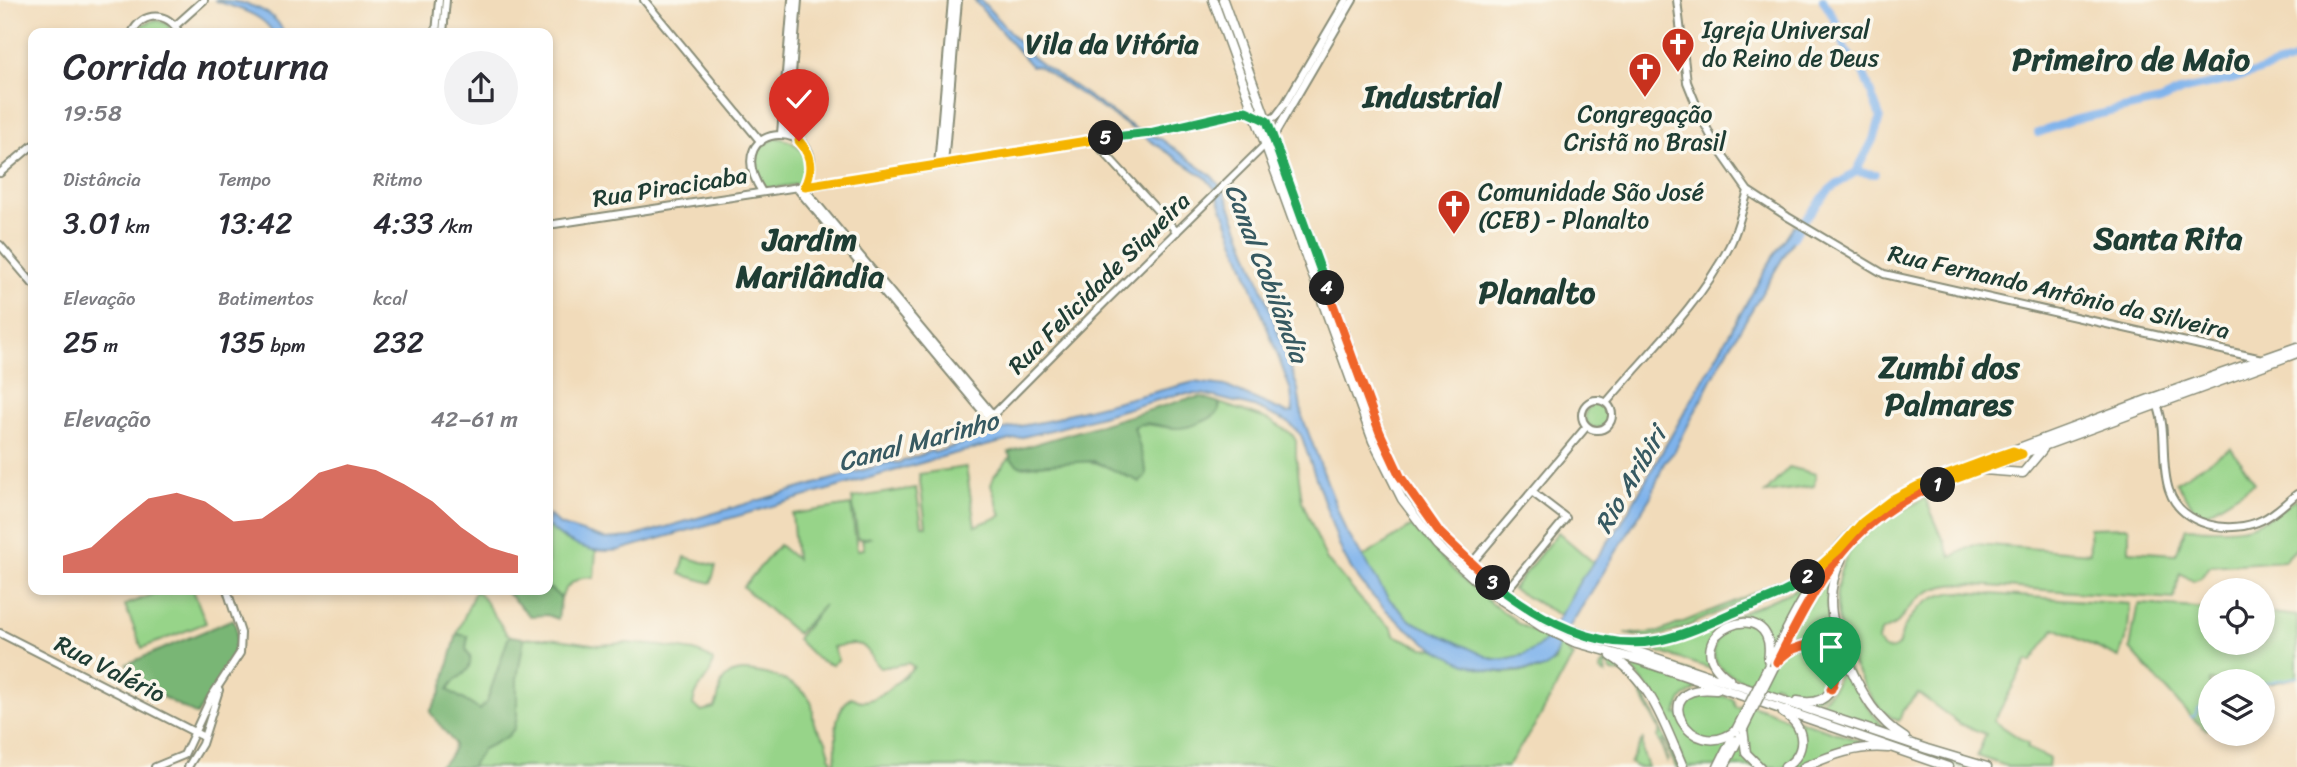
<!DOCTYPE html>
<html lang="pt">
<meta charset="utf-8">
<style>
:root{--surface:#fff;--page:#f2f2f3;--text:#2b2b33;--muted:#7c7c81;--accent:#c8321e}
body{margin:0;font-family:Sriracha,sans-serif;background:var(--page);color:var(--text);height:100vh;display:flex;flex-direction:column;font-size:26px;white-space:nowrap}
*{box-sizing:border-box;margin:0}
p{font-size:23px;color:var(--muted)}
.icon{flex:none;width:38px;height:38px;fill:none;stroke:currentColor;stroke-width:2;stroke-linecap:round;stroke-linejoin:round}
.map{position:relative;flex:1;overflow:hidden}
.panel{position:absolute;left:28px;top:28px;width:525px;height:567px;display:flex;flex-direction:column;background:var(--surface);border-radius:14px;box-shadow:0 4px 10px #0003}
.panel>*{flex:none}
.controls{position:absolute;left:2198px;top:578px;display:grid;gap:14px}
.controls a{display:grid;place-items:center;width:77px;height:77px;border-radius:50%;background:var(--surface);box-shadow:0 4px 10px #0003;font-size:35px}
.pin{position:absolute;display:grid;place-items:center;width:60px;height:60px;color:#fff;margin:-72px -30px;border-radius:50% 50% 50% 0;rotate:-45deg;box-shadow:0 0 7px #0007}
.pin .icon{rotate:45deg}
.km{position:absolute;width:35px;height:35px;margin:-18px;border-radius:50%;background:#222;color:#fff;font-size:19px;line-height:35px;text-align:center}
.round{display:grid;place-items:center;flex:none;width:74px;height:74px;border-radius:37px;background:var(--page)}
.head{display:flex;align-items:center;justify-content:space-between;height:119px;padding:0 35px}
h1{font-size:38px;font-weight:600;line-height:52px}
.figures{display:grid;grid-template-columns:repeat(3,1fr);gap:10px;height:119px;padding:7px 35px}
.figures div{display:grid;align-content:center}
.figures b{font-size:30px;font-weight:600}
.figures small{font-size:19px;font-weight:400}
.figures p{font-size:19px}
.chart{height:196px;padding:14px 35px}
.chart p{display:flex;justify-content:space-between}
.chart svg{width:100%;height:126px;margin-top:7px;fill:var(--accent);opacity:.7}
.map>svg:first-child{display:block}
.green{fill:#97d489;stroke:#5b885e;stroke-width:2}
.forest{fill:#79b675;stroke:#4c7a54;stroke-width:2}
.water{fill:#7fb3ec;stroke:#4f7890;stroke-width:2}
.lines{fill:none;stroke-linecap:round;stroke-linejoin:round}
.stream{stroke:#7fb3ec;stroke-width:2}
.river{stroke:#7fb3ec;stroke-width:8}
.minor-casing{stroke:#888c77;stroke-width:10}
.major-casing{stroke:#888c77;stroke-width:11}
.minor{stroke:#fff;stroke-width:6}
.major{stroke:#fff;stroke-width:8}
.major-bridge-casing{stroke:#888c77;stroke-width:11;stroke-linecap:butt}
.major-bridge{stroke:#fff;stroke-width:8}
.split-1-casing{stroke:#fff;stroke-width:14}
.split-2-casing{stroke:#fff;stroke-width:14}
.split-3-casing{stroke:#fff;stroke-width:14}
.split-4-casing{stroke:#fff;stroke-width:14}
.split-5-casing{stroke:#fff;stroke-width:14}
.split-6-casing{stroke:#fff;stroke-width:14}
.split-1{stroke:#f0652b;stroke-width:9}
.split-2{stroke:#f5b400;stroke-width:9}
.split-3{stroke:#22a559;stroke-width:9}
.split-4{stroke:#f0652b;stroke-width:9}
.split-5{stroke:#22a559;stroke-width:9}
.split-6{stroke:#f5b400;stroke-width:9}
.labels{text-anchor:middle;dominant-baseline:central;stroke-width:7;stroke-linejoin:round;paint-order:stroke}
.poi-label{font-size:24px;fill:#1f3d34;stroke:#fbf7ec;text-anchor:start}
.street-label{font-size:24px;fill:#1f3d34;stroke:#fbf7ec}
.water-label{font-size:26px;font-style:italic;fill:#375a62;stroke:#fbf7ec}
.quarter-label{font-size:28px;font-weight:bold;fill:#1f3d34;stroke:#fbf7ec}
.district-label{font-size:32px;font-weight:bold;fill:#1f3d34;stroke:#fbf7ec}
</style>
<div class="map">
<svg width="2297" height="767" viewBox="0 0 2297 767">
<rect width="100%" height="100%" fill="#fbf7ec"/>
<filter id="ink" filterUnits="userSpaceOnUse"><feTurbulence type="fractalNoise" baseFrequency=".0143" numOctaves="2"/><feDisplacementMap in="SourceGraphic" scale="14" xChannelSelector="R" yChannelSelector="G"/><feConvolveMatrix kernelMatrix="1 2 1 2 8 2 1 2 1" color-interpolation-filters="sRGB"/></filter>
<filter id="wash" filterUnits="userSpaceOnUse"><feTurbulence type="fractalNoise" baseFrequency=".00686" numOctaves="4" result="noise"/><feDisplacementMap in="SourceGraphic" scale="28" xChannelSelector="R" yChannelSelector="G"/><feGaussianBlur stdDeviation="1.57" result="paint"/><feColorMatrix in="noise" values="0 0 0 0 0 0 0 0 0 0 0 0 0 0 0 0 0 1.4 0 .05"/><feComposite in="paint" operator="in"/></filter>
<g filter="url(#wash)">
<rect width="100%" height="100%" fill="#f1dbba"/>
<!-- green -->
<path class="green" d="M155,20L166,23L174,33H137L143,24Z
M777,138C801,140 816,163 799,184L767,189C755,177 752,160 762,145Z
M1358,384C1385,459 1408,508 1466,565V567C1405,509 1385,462 1356,385Z
M1219,403L1269,420L1292,434L1296,441V456L1302,501L1326,559L1371,611L1392,628L1394,635L1424,648L1435,649L1477,668L1504,673L1539,670L1555,661L1560,642L1566,645L1569,654L1573,656L1539,719L1507,767H834C840,741 828,717 851,697C855,698 858,701 862,701C877,702 904,677 914,667L908,663L880,668C873,662 871,653 864,647C858,641 841,646 833,647L838,660L832,665L817,659L797,639L824,605L797,634L743,587L779,545L796,559L792,514L851,505L857,550L864,549L862,540L872,537L858,539L852,498L916,488L922,526H926L919,474L966,467L975,526L1001,516L991,485L994,476L1010,457L1023,467C1068,462 1088,452 1129,478L1146,470L1135,432V425C1149,422 1161,428 1175,428C1191,428 1211,420 1220,407Z
M1585 416a12 12 0 1 1 24 0a12 12 0 1 1-24 0Z
M2231,448L2255,483L2200,517L2176,482Z
M1789,467L1816,474L1814,486L1765,493Z
M1925,498L1951,557L1976,544L2090,553L2089,528L2129,527V551L2176,554L2186,528C2241,530 2252,533 2297,498V548L2284,561L2209,566L2201,578L2193,581L2180,573L2174,599L1961,584C1941,585 1922,592 1910,607C1905,612 1901,620 1896,624C1887,631 1879,627 1878,642C1882,650 1889,652 1897,647C1901,641 1901,633 1904,628C1916,605 1937,592 1962,592L2130,604L2128,631L2119,658L2055,628L2031,662L2027,660L1994,721L2028,744L2027,748L2049,758L2048,767H2009L1977,756L1986,734L1960,724L1918,693L1903,710L1899,721C1876,712 1866,689 1855,668C1830,618 1824,559 1878,524C1893,514 1910,507 1925,498Z
M548,526L565,540L596,551L594,578C579,575 566,584 561,598L548,587Z
M1412,526C1443,561 1476,595 1515,620V622L1547,638L1541,646L1527,654L1500,660L1486,657L1411,621L1388,598L1362,558Z
M1558,532L1594,563L1580,581L1561,616L1512,589Z
M1824,555C1815,566 1804,576 1792,583C1777,592 1757,599 1742,603C1705,613 1663,649 1625,633L1638,634L1659,632L1806,572Z
M685,557L716,566L711,583L680,574Z
M1832,572L1827,606L1832,632L1862,699L1885,729L1816,704C1838,690 1847,669 1825,648L1823,652C1838,668 1835,697 1809,700C1800,701 1790,696 1781,693L1779,686L1775,684L1769,689C1742,680 1696,671 1721,632L1718,629C1707,642 1707,655 1715,670L1637,645C1692,639 1744,611 1795,590L1810,579L1797,600L1808,606Z
M165,590H193L206,623L142,648L125,605Z
M475,591L480,594L507,634L511,636L508,639L487,701L480,710L448,690L451,681L458,678L471,658L466,649L468,636L457,634Z
M2140,604L2210,609V642H2263V612L2297,616V677L2273,683L2210,681V727L2206,730L2188,714L2130,649L2137,607Z
M1567,633L1644,656L1970,767H1960L1643,658L1566,635L1568,634Z
M524,638H550L599,645L625,643L661,646L694,651L707,656L713,661C712,678 694,687 693,705L701,711L714,708C721,698 717,682 729,675C737,669 751,671 760,673C777,676 803,685 811,702C814,708 812,716 814,723C816,729 823,735 826,741C829,749 831,759 833,767H471L483,749L507,737L517,718V678Z
M1607,659L1626,673L1644,695L1679,767H1676L1664,740L1662,743L1668,759L1667,761L1658,737L1660,731L1637,687L1623,673L1612,672L1608,665L1604,664L1606,674L1600,671V667Z
M1627,663L1699,687L1682,699L1676,714L1680,715C1689,685 1710,692 1733,699L1735,706L1738,708L1745,703C1771,712 1819,722 1792,759L1795,763C1807,748 1804,735 1798,720L1869,744L1840,749L1797,767H1686L1652,692Z
M1643,739V753L1648,767H1637L1630,763Z"/>
<!-- forest -->
<path class="forest" d="M1202,397L1219,403V411C1210,421 1187,429 1173,428C1160,427 1146,419 1134,427L1146,470V476L1140,482L1094,461L1019,466L1012,460L1008,452L1187,399Z
M548,587L561,598L558,619L547,615L530,616L504,590H548Z
M233,619C248,649 212,690 197,715L159,695L152,700L127,664Z
M457,634L468,636C468,640 466,644 466,648C466,654 472,656 470,664C467,677 452,678 448,690L480,710L487,701L508,639L511,636L524,638L517,678V718L514,729L507,737L483,749L471,767H437C446,761 454,754 454,743L430,712L441,692Z"/>
<!-- water -->
<path class="water" d="M214,0C238,0 274,7 284,33H273C263,13 234,8 214,0Z
M974,0H981L1031,56L1043,65L1139,131L1161,139L1212,176L1225,193L1266,298L1298,389L1302,416L1345,529L1388,598L1411,621L1492,659C1512,661 1535,654 1547,638L1580,581L1621,524L1771,260L1794,225L1800,229L1723,358L1674,452L1664,463L1651,496L1560,642C1550,677 1544,667 1513,671C1455,680 1368,605 1344,556C1338,544 1334,529 1329,516C1320,489 1310,462 1301,435L1288,422L1254,407L1203,394H1179L1055,429L949,455L620,550C592,554 568,545 548,526V514L560,525L605,539L632,537L891,462L898,463L932,451L934,453L1005,429L1052,420L1067,414L1194,382L1225,386L1287,413L1293,412L1291,391L1215,189L1206,178L1038,66H1031Z"/>
<g class="lines">
<!-- stream -->
<path class="stream" d="M2263,683L2297,677
M2191,717L2195,716L2197,710L2210,702"/>
<!-- river -->
<path class="river" d="M2038,133L2073,120L2160,101L2184,90L2234,79L2297,59
M1856,172L1875,174
M1794,237L1804,220L1830,189L1856,172L1875,136L1880,117L1863,72L1844,48L1838,25L1823,0"/>
</g>
</g>
<g filter="url(#ink)">
<g class="lines">
<defs>
<path id="minor" d="M644,0L761,142
M1677,0L1687,82L1702,119L1715,144L1748,191L1788,217L1884,274L2262,359
M175,26L204,0
M132,33C142,11 169,11 179,33
M436,33L439,0
M443,33L446,0
M781,134L792,0
M787,135L798,0
M1093,140L1177,232
M944,165L958,0
M938,166L952,0
M0,173L33,145
M802,186L993,415
M796,187L989,419L1109,298L1273,137L1353,0
M762,192C715,117 839,117 805,186
M548,225L944,165L1093,140L1150,133L1246,111L1267,121L1276,116L1285,104L1346,0
M0,245L33,284
M1582 415a15 15 0 1 1 30 0a15 15 0 1 1-30 0Z
M1606,403C1648,353 1699,305 1729,247C1738,230 1742,210 1748,191
M2157,404C2168,432 2160,463 2169,490C2181,527 2232,535 2262,520C2275,514 2286,502 2297,494
M1471,564L1587,426
M1505,592L1566,518L1532,492
M0,633L204,737
M155,767L184,755L211,697L240,653L241,633L227,590
M188,767L202,744L219,690"/>
<path id="major" d="M1213,0L1373,441L1402,499L1437,545L1489,592L1542,627L1574,642L1642,661L1948,767
M1223,0L1384,444C1419,522 1484,590 1561,626L1927,749L1987,767
M1984,470L2023,473L2043,449
M1841,560C1822,597 1833,630 1849,665C1863,695 1876,720 1905,738
M1618,641L1645,642L1673,637L1788,590L1816,570
M1611,656C1651,680 1665,726 1683,767
M1781,657C1833,608 1862,714 1797,701
M1777,661C1810,595 1848,521 1921,491L2297,353
M1767,669C1803,596 1839,521 1918,486L2152,398L2297,347
M1729,679C1667,635 1780,588 1768,660
M1716,690C1643,682 1691,767 1736,730
M1783,713C1806,726 1808,753 1785,767
M1743,729L1746,753L1760,767
M1718,767L1732,739
M1724,767L1742,732
M1804,767C1832,755 1857,745 1888,748"/>
</defs>
<!-- minor casing -->
<use href="#minor" class="minor-casing"/>
<!-- major casing -->
<use href="#major" class="major-casing"/>
<!-- minor -->
<use href="#minor" class="minor"/>
<!-- major -->
<use href="#major" class="major"/>
<defs>
<path id="major-bridge" d="M1743,729L1777,661
M1736,730L1767,669"/>
</defs>
<!-- major-bridge casing -->
<use href="#major-bridge" class="major-bridge-casing"/>
<!-- major-bridge -->
<use href="#major-bridge" class="major-bridge"/>
</g>
</g>
<g class="lines" filter="url(#ink)">
<defs>
<path id="split-1" d="M1831,689C1850,651 1806,628 1777,662C1816,584 1851,516 1938,485"/>
<path id="split-2" d="M1808,577L1838,550L1863,522L1893,499L1918,486L1993,458L2013,451L2022,454L1938,485"/>
<path id="split-3" d="M1493,583C1539,619 1598,653 1660,640C1686,635 1711,622 1735,612C1759,602 1788,594 1808,577"/>
<path id="split-4" d="M1327,288L1380,433L1400,476L1440,533L1493,583"/>
<path id="split-5" d="M1106,138L1150,133L1246,111L1267,121L1327,288"/>
<path id="split-6" d="M799,141C811,154 813,170 805,186L1106,138"/>
</defs>
<!-- split-1 casing -->
<use href="#split-1" class="split-1-casing"/>
<!-- split-2 casing -->
<use href="#split-2" class="split-2-casing"/>
<!-- split-3 casing -->
<use href="#split-3" class="split-3-casing"/>
<!-- split-4 casing -->
<use href="#split-4" class="split-4-casing"/>
<!-- split-5 casing -->
<use href="#split-5" class="split-5-casing"/>
<!-- split-6 casing -->
<use href="#split-6" class="split-6-casing"/>
<!-- split-1 -->
<use href="#split-1" class="split-1"/>
<!-- split-2 -->
<use href="#split-2" class="split-2"/>
<!-- split-3 -->
<use href="#split-3" class="split-3"/>
<!-- split-4 -->
<use href="#split-4" class="split-4"/>
<!-- split-5 -->
<use href="#split-5" class="split-5"/>
<!-- split-6 -->
<use href="#split-6" class="split-6"/>
</g>
<!-- icons -->
<defs>
<symbol id="church-pin" viewBox="-11 -11 22 30"><path d="M0 17L-7.5 6A9.5 9.5 0 1 1 7.5 6Z" fill="#c8321e" stroke="#fbf7ec"/><path d="M-1.2-6h2.4v3.5h3.3v2.4h-3.3V6h-2.4V-.1h-3.3v-2.4h3.3Z" fill="#fff"/></symbol>
</defs>
<g fill-rule="evenodd">
<use href="#church-pin" x="1659" y="25" width="38" height="52"/>
<use href="#church-pin" x="1626" y="50" width="38" height="52"/>
<use href="#church-pin" x="1435" y="187" width="38" height="52"/>
</g>
<g class="labels">
<!-- poi labels -->
<g class="poi-label">
<text x="1702" y="30">Igreja Universal<tspan x="1702" dy="28">do Reino de Deus</tspan></text>
<text x="1645" y="114" text-anchor="middle">Congregação<tspan x="1645" dy="28">Cristã no Brasil</tspan></text>
<text x="1478" y="192">Comunidade São José<tspan x="1478" dy="28">(CEB) - Planalto</tspan></text>
</g>
<!-- street labels -->
<g class="street-label">
<text transform="translate(670 187) rotate(-9)">Rua Piracicaba</text>
<text transform="translate(1099 283) rotate(-45)">Rua Felicidade Siqueira</text>
<text transform="translate(2059 292) rotate(13)">Rua Fernando Antônio da Silveira</text>
<text transform="translate(110 669) rotate(27)">Rua Valério</text>
</g>
<!-- water labels -->
<g class="water-label">
<text transform="translate(1267 273) rotate(69)">Canal Cobilândia</text>
<text transform="translate(918 441) rotate(-15)">Canal Marinho</text>
<text transform="translate(1630 480) rotate(-60)">Rio Aribiri</text>
</g>
<!-- quarter labels -->
<g class="quarter-label">
<text x="1112" y="43">Vila da Vitória</text>
</g>
<!-- district labels -->
<g class="district-label">
<text x="2131" y="59">Primeiro de Maio</text>
<text x="1432" y="96">Industrial</text>
<text x="2168" y="238">Santa Rita</text>
<text x="810" y="239">Jardim<tspan x="810" dy="37">Marilândia</tspan></text>
<text x="1537" y="292">Planalto</text>
<text x="1949" y="367">Zumbi dos<tspan x="1949" dy="37">Palmares</tspan></text>
</g>
</g>
</svg>
<div class="controls">
<a><svg class="icon" aria-label="locate" viewBox="0 0 24 24"><circle cx="12" cy="12" r="6"/><path d="M12 2v4M12 18v4M2 12h4M18 12h4"/></svg></a>
<a><svg class="icon" aria-label="layers" viewBox="0 0 24 24"><path d="M12 4l9 5-9 5-9-5zM3 14l9 5 9-5"/></svg></a>
</div>
<div class="pin" style="left:1831px;top:689px;background:#1e9e55"><svg class="icon" aria-label="arrive" viewBox="0 0 24 24"><path d="M6 21V4h12l-3 4 3 4H6"/></svg></div>
<div class="pin" style="left:799px;top:141px;background:#d93025"><svg class="icon" aria-label="check" viewBox="0 0 24 24"><path d="M5 12l5 5 9-10"/></svg></div>
<b class="km" style="left:1938px;top:485px">1</b>
<b class="km" style="left:1808px;top:577px">2</b>
<b class="km" style="left:1493px;top:583px">3</b>
<b class="km" style="left:1327px;top:288px">4</b>
<b class="km" style="left:1106px;top:138px">5</b>
<section class="panel">
<div class="head"><div><h1>Corrida noturna</h1><p>19:58</p></div><a class="round"><svg class="icon" aria-label="share" viewBox="0 0 24 24"><path d="M12 15V3M7 8l5-5 5 5M5 13v7h14v-7"/></svg></a></div>
<div class="figures">
<div><p>Distância</p><b>3.01<small> km</small></b></div>
<div><p>Tempo</p><b>13:42</b></div>
<div><p>Ritmo</p><b>4:33<small> /km</small></b></div>
</div>
<div class="figures">
<div><p>Elevação</p><b>25<small> m</small></b></div>
<div><p>Batimentos</p><b>135<small> bpm</small></b></div>
<div><p>kcal</p><b>232</b></div>
</div>
<div class="chart"><p><span>Elevação</span>42–61 m</p>
<svg viewBox="0 0 160 44" preserveAspectRatio="none"><path d="M0 44V38L10 35L20 26L30 18L40 16L50 19L60 26L70 25L80 18L90 9L100 6L110 8L120 13L130 19L140 28L150 35L160 38V44z"/></svg>
</div>
</section>
</div>
